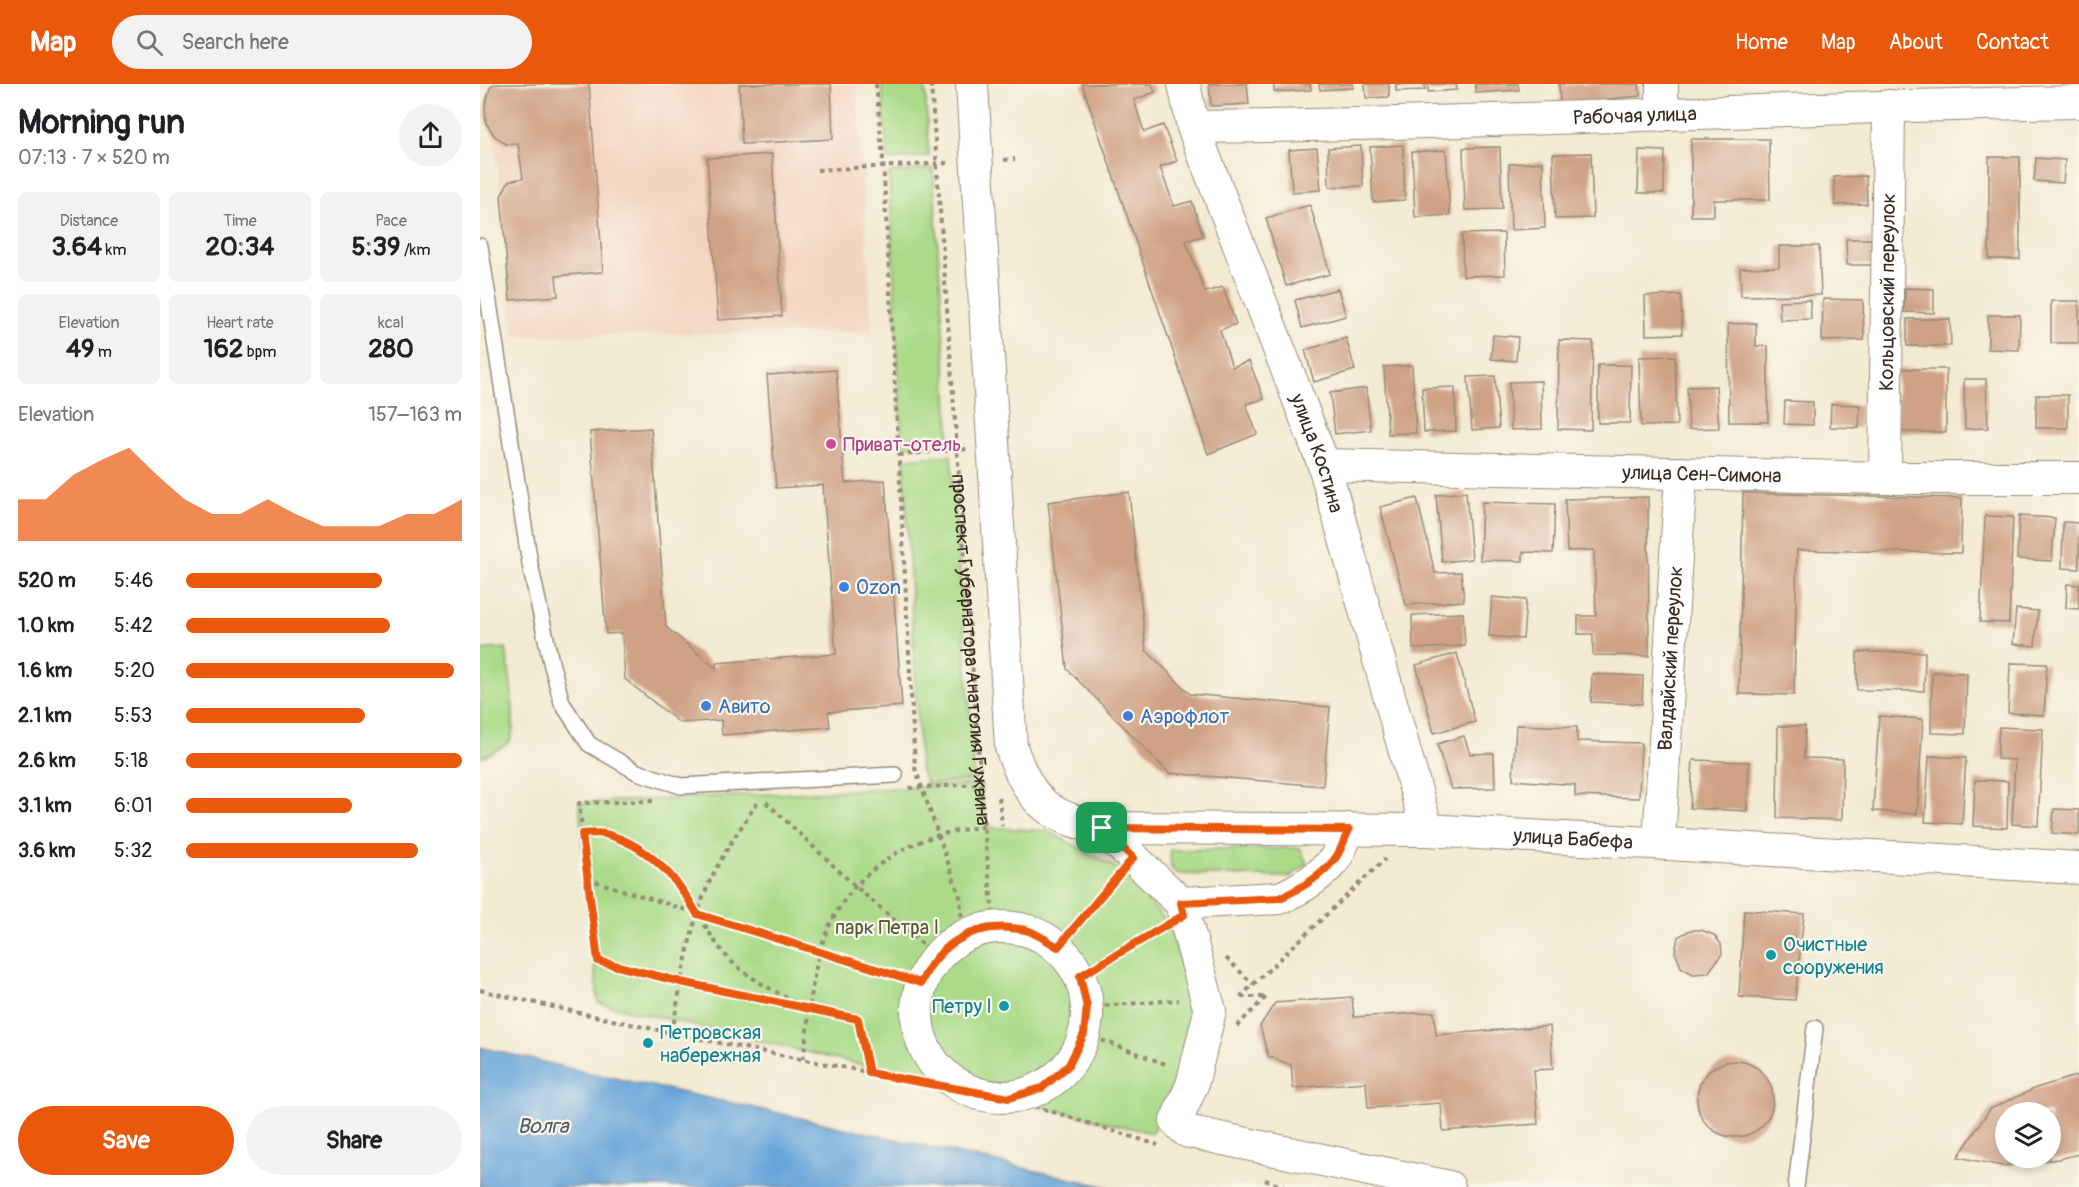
<!DOCTYPE html>
<meta charset="utf-8">
<style>
:root{--surface:#fff;--page:#f2f2f2;--text:#202124;--muted:#757577;--accent:#ea580c}
body{margin:0;font-family:Pangolin,sans-serif;background:var(--page);color:var(--text);height:100vh;display:flex;flex-direction:column;font-size:22px;white-space:nowrap}
*{box-sizing:border-box;margin:0}
p{font-size:20px;color:var(--muted)}
.icon{flex:none;width:33px;height:33px;fill:none;stroke:currentColor;stroke-width:2;stroke-linecap:round;stroke-linejoin:round}
.map{position:relative;flex:1;overflow:hidden}
.panel{display:flex;flex-direction:column;background:var(--surface);width:480px}
.panel>*{flex:none}
.tools{position:absolute;left:1515px;top:1018px;display:grid;gap:12px}
.tools a{display:grid;place-items:center;width:66px;height:66px;border-radius:50%;background:var(--surface);box-shadow:0 3px 9px #0003;font-size:30px}
.pin{position:absolute;display:grid;place-items:center;width:51px;height:51px;color:#fff;margin:-26px;border-radius:12px;box-shadow:0 3px 9px #0006}
.round{display:grid;place-items:center;flex:none;width:63px;height:63px;border-radius:32px;background:var(--page)}
.head{display:flex;align-items:center;justify-content:space-between;height:102px;padding:0 18px}
h1{font-size:33px;font-weight:800;line-height:45px}
.metrics{display:grid;grid-template-columns:repeat(3,1fr);gap:9px;height:102px;padding:6px 18px}
.metrics div{display:grid;align-content:center;border-radius:9px;background:var(--page);text-align:center}
.metrics b{font-size:26px;font-weight:800}
.metrics small{font-size:16px;font-weight:400}
.metrics p{font-size:16px}
.chart{height:168px;padding:12px 18px}
.chart p{display:flex;justify-content:space-between}
.chart svg{width:100%;height:108px;margin-top:6px;fill:var(--accent);opacity:.7}
.action{display:flex;gap:12px;margin-top:auto;padding:12px 18px}
.action a{flex:1;height:69px;border-radius:36px;background:var(--accent);color:#fff;font-size:24px;font-weight:800;line-height:69px;text-align:center}
.action a+a{background:var(--page);color:var(--text)}
ul{padding:0 18px;list-style:none;font-size:20px}
li{display:grid;grid-template-columns:96px 72px 1fr;align-items:center;height:45px}
li i{height:15px;border-radius:8px;background:var(--accent)}
header{display:flex;align-items:center;gap:36px;box-sizing:border-box;height:84px;padding:0 30px;background:var(--accent);color:#fff}
header strong{font-size:28px}
nav{display:flex;gap:33px;margin-inline-start:auto;font-size:21px}
.search{width:420px;height:54px;background:var(--page);display:flex;align-items:center;gap:15px;box-sizing:border-box;padding:0 21px;border-radius:33px;color:var(--muted);font-size:22px}
main{display:flex;flex:1;min-height:0}
.map>svg:first-child{display:block}
.built{fill:#f3d4bf}
.green{fill:#abdb89;stroke:#738254;stroke-width:1.5}
.water{fill:#68a5d9;stroke:#52687c;stroke-width:1.5}
.building{fill:#cfa185;fill-rule:evenodd}
.lines{fill:none;stroke-linecap:round;stroke-linejoin:round}
.lane-casing{stroke:#978a78;stroke-width:18}
.street-casing{stroke:#978a78;stroke-width:34}
.path{stroke:#978a78;stroke-width:4;stroke-dasharray:4.5 4.5;stroke-linecap:butt}
.lane{stroke:#fff;stroke-width:15}
.street{stroke:#fff;stroke-width:32}
.route-casing{stroke:#fff;stroke-width:12}
.route{stroke:#ea580c;stroke-width:8}
.hotel-dot{fill:#d1479c;stroke:#fbf7ec;stroke-width:2}
.shop-dot{fill:#3f7fe0;stroke:#fbf7ec;stroke-width:2}
.culture-dot{fill:#0f9aa8;stroke:#fbf7ec;stroke-width:2}
.labels{text-anchor:middle;dominant-baseline:central;stroke-width:4.5;stroke-linejoin:round;paint-order:stroke}
.street-label{font-size:20px;fill:#3b2a1e;stroke:#fbf7ec}
.hotel-label{font-size:20px;fill:#b23c85;stroke:#fbf7ec;text-anchor:start}
.shop-label{font-size:20px;fill:#366cbe;stroke:#fbf7ec;text-anchor:start}
.park-label{font-size:20px;fill:#575639;stroke:#fbf7ec}
.culture-label{font-size:20px;fill:#0d838f;stroke:#fbf7ec;text-anchor:start}
.water-label{font-size:21px;font-style:italic;fill:#4d5b69;stroke:#fbf7ec}
</style>
<header>
<strong>Map</strong>
<div class="search"><svg class="icon" aria-label="search" viewBox="0 0 24 24"><circle cx="10" cy="10" r="6"/><path d="M15 15l6 6"/></svg>Search here</div>
<nav><a>Home</a><a>Map</a><a>About</a><a>Contact</a></nav>
</header>
<main>
<section class="panel">
<div class="head"><div><h1>Morning run</h1><p>07:13 · 7 × 520 m</p></div><a class="round"><svg class="icon" aria-label="share" viewBox="0 0 24 24"><path d="M12 15V3M7 8l5-5 5 5M5 13v7h14v-7"/></svg></a></div>
<div class="metrics">
<div><p>Distance</p><b>3.64<small> km</small></b></div>
<div><p>Time</p><b>20:34</b></div>
<div><p>Pace</p><b>5:39<small> /km</small></b></div>
</div>
<div class="metrics">
<div><p>Elevation</p><b>49<small> m</small></b></div>
<div><p>Heart rate</p><b>162<small> bpm</small></b></div>
<div><p>kcal</p><b>280</b></div>
</div>
<div class="chart"><p><span>Elevation</span>157–163 m</p>
<svg viewBox="0 0 160 44" preserveAspectRatio="none"><path d="M0 44V27L10 27L20 17L30 11L40 6L50 17L60 27L70 33L80 33L90 27L100 33L110 38L120 38L130 38L140 33L150 33L160 27V44z"/></svg>
</div>
<ul>
<li><b>520 m</b>5:46<i style="width:71%"></i></li>
<li><b>1.0 km</b>5:42<i style="width:74%"></i></li>
<li><b>1.6 km</b>5:20<i style="width:97%"></i></li>
<li><b>2.1 km</b>5:53<i style="width:65%"></i></li>
<li><b>2.6 km</b>5:18<i style="width:100%"></i></li>
<li><b>3.1 km</b>6:01<i style="width:60%"></i></li>
<li><b>3.6 km</b>5:32<i style="width:84%"></i></li>
</ul>
<div class="action"><a>Save</a><a>Share</a></div>
</section>
<div class="map">
<svg width="1599" height="1103" viewBox="0 0 1599 1103">
<rect width="100%" height="100%" fill="#fbf7ec"/>
<filter id="ink" filterUnits="userSpaceOnUse"><feTurbulence type="fractalNoise" baseFrequency=".0167" numOctaves="2"/><feDisplacementMap in="SourceGraphic" scale="12" xChannelSelector="R" yChannelSelector="G"/><feConvolveMatrix kernelMatrix="1 2 1 2 8 2 1 2 1" color-interpolation-filters="sRGB"/></filter>
<filter id="wash" filterUnits="userSpaceOnUse"><feTurbulence type="fractalNoise" baseFrequency=".008" numOctaves="4" result="noise"/><feDisplacementMap in="SourceGraphic" scale="24" xChannelSelector="R" yChannelSelector="G"/><feGaussianBlur stdDeviation="1.35" result="paint"/><feColorMatrix in="noise" values="0 0 0 0 0 0 0 0 0 0 0 0 0 0 0 0 0 1.4 0 .05"/><feComposite in="paint" operator="in"/></filter>
<g filter="url(#wash)">
<rect width="100%" height="100%" fill="#f3ead2"/>
<!-- built -->
<path class="built" d="M9,0H377L392,248L34,252Z"/>
<!-- green -->
<path class="green" d="M402,0H445L449,72L408,76Z
M453,84L470,359L422,362L409,89Z
M471,371L495,696L447,700L440,685L424,375Z
M26,564C28,581 39,647 29,658C22,665 9,669 0,674V566Z
M501,700L505,743L568,747L642,787L689,840L710,911L702,985L672,1049L118,919L99,719Z
M820,764L827,780L809,793L698,790L691,784L690,766Z"/>
<!-- water -->
<path class="water" d="M0,963L105,988L271,1023L628,1103H0Z"/>
<g id="blocks">
<!-- building -->
<path class="building" d="M14,0H109L123,188L76,192L78,212L30,216L21,112L29,97L43,94L38,60H26L14,51L6,39L5,22L10,4Z
M259,0H351L353,55L262,60Z
M602,0H672L675,8L654,16L664,48L683,41L697,77L680,83L694,122L712,117L723,152L706,157L725,208L743,203L756,240L740,246L752,283L769,277L784,315L766,320L777,350L728,370Z
M729,0H767L769,20L731,22Z
M794,0H830L831,6L794,8Z
M839,0H873V4L840,6Z
M885,0H909V13L886,14Z
M916,0H945V6L916,7Z
M948,0H976L977,6L948,8Z
M995,0H1038L1039,6L996,9Z
M1079,0H1159L1160,12L1080,19Z
M1211,55H1289L1290,116H1234V132H1211Z
M923,61L925,116L893,118L890,63Z
M881,62L883,102L849,103L848,64Z
M1020,63L1022,125L985,126L983,64Z
M837,64L841,106L812,108L809,66Z
M966,66L970,131L935,133L932,68Z
M1159,66L1185,67L1184,109H1158Z
M1111,69L1113,134L1075,135L1073,70Z
M292,70L302,232L238,236L227,74Z
M1509,73H1540V175H1509Z
M1556,74L1585,76L1583,99L1554,97Z
M1063,78L1065,144L1031,146L1029,80Z
M1386,92L1387,120L1355,121L1354,93Z
M830,121L850,190L806,202L786,134Z
M1024,149L1025,191L983,192L982,150Z
M1366,155H1391L1392,181H1367Z
M1299,162H1339L1341,211L1261,212L1260,184L1299,183Z
M1425,204L1454,205V229L1424,228Z
M858,205L866,232L822,244L815,216Z
M1201,211L1202,250L1166,251L1165,212Z
M1343,215L1383,216L1384,256L1342,257Z
M1330,216L1331,235L1300,236L1299,217Z
M1571,217H1599V259H1571Z
M1508,231H1540L1539,266L1508,265Z
M1427,235H1470L1471,262H1427Z
M1276,239V262H1288V338H1249L1248,240Z
M1013,251L1038,253L1036,277L1011,275Z
M866,254L875,286L834,298L825,266Z
M1079,256L1113,257L1111,346L1078,345Z
M1195,272L1197,341L1161,342L1159,273Z
M932,281L936,349L908,350L904,283Z
M1118,281H1151L1150,339H1118Z
M1417,285H1466V348H1417Z
M356,286L365,399L405,396L422,622L348,628L350,643L242,651L241,636L200,639L145,595L142,549L126,550L110,348L171,344L186,543L236,584V579L356,570L343,401L296,404L287,291Z
M1015,292L1019,344L992,346L988,293Z
M1484,295H1506L1508,344L1485,345Z
M1061,297L1062,345L1031,346L1029,298Z
M1236,302L1239,344L1209,345L1207,303Z
M975,303L976,347L944,348L942,304Z
M886,304L891,346L855,350L850,309Z
M1556,311H1588V344H1556Z
M1305,317L1333,318V341L1304,340Z
M1351,320L1380,321L1379,344L1350,343Z
M649,408L666,566L710,610L850,623L843,702L689,689L587,585L568,418Z
M986,408L992,475L962,478L956,411Z
M1263,409L1482,414L1481,469L1317,466L1314,611L1259,610Z
M1168,413L1169,572L1113,571V550H1098V532H1116L1114,466L1087,467L1085,415Z
M937,414L955,489L981,488L984,517L926,521L900,423Z
M1002,418L1075,420L1073,469L1043,468V477L1000,476Z
M1505,432L1533,433L1529,539L1500,538Z
M1539,432L1575,434L1572,477L1537,475Z
M1583,438L1599,439V485L1582,484Z
M1587,500L1599,501V525L1586,524Z
M1012,513L1046,516L1043,555L1009,552Z
M1536,525L1558,527L1555,562L1533,560Z
M983,529L985,562L933,565L932,531Z
M1377,568H1445L1444,607L1377,606Z
M977,569L995,638L954,649L936,581Z
M1530,579L1567,580L1564,631L1528,629Z
M1452,588L1487,589L1485,650L1451,649Z
M1112,590L1163,592L1162,620L1111,618Z
M1399,632L1443,635L1437,730L1393,727Z
M1036,641L1097,643V657L1161,659L1159,714L1095,712V701L1033,696Z
M1298,642H1325L1324,674L1363,675L1362,736L1297,734Z
M1519,643L1563,645L1558,742L1532,740L1535,676L1517,675Z
M984,652L990,670L1014,669L1015,704L971,705L957,660Z
M1449,672L1486,674L1482,740L1445,738Z
M1213,676L1269,678L1267,727L1210,724Z
M1495,696L1528,697L1527,744L1493,742Z
M1574,725L1599,726V751L1572,749Z
M1264,826L1324,830L1315,916L1259,913Z
M1210,846H1221L1234,851L1241,860L1242,870L1228,889L1213,890L1201,883L1195,868L1198,853Z
M872,913L874,933L954,928L956,951L1070,942L1073,985L1054,986L1058,1040L963,1047L961,1019L888,1024L886,998L813,1004L811,981L788,972L780,942L795,919Z
M1217 1015a38 38 0 1 1 76 0a38 38 0 1 1-76 0Z
M1599,991V1070L1579,1075L1522,1082L1478,1073L1510,1025L1556,1004ZM1526,1029H1570V1074H1526Z"/>
</g>
</g>
<g filter="url(#ink)">
<use href="#blocks" fill-opacity="0" stroke="#978a78" stroke-width="1.5"/>
<g class="lines">
<defs>
<path id="lane" d="M0,162L50,480L71,578L82,619L109,660L157,688L201,702L415,691
M1316,1103L1335,944"/>
<g id="street">
<path id="s2" d="M492,0L531,663C549,716 566,733 622,744L947,746L1599,784"/>
<path id="s3" d="M704,0L713,43L844,381L947,746"/>
<path d="M1182,0V31"/>
<path id="s4" d="M713,43C1008,40 1303,23 1599,18"/>
<path id="s5" d="M844,381L1405,394H1599"/>
<path id="s6" d="M1405,394L1409,22"/>
<path d="M622,744L701,819L730,927L712,1001L696,1037L706,1047L969,1103"/>
<path id="s7" d="M1179,758L1201,389"/>
<path d="M701,819L800,814C820,805 841,792 854,776C861,767 864,755 869,745"/>
<circle cx="522" cy="928" r="85"/>
</g>
</defs>
<!-- lane casing -->
<use href="#lane" class="lane-casing"/>
<!-- street casing -->
<use href="#street" class="street-casing"/>
<!-- path -->
<g class="path">
<path d="M396,0L403,75L435,684L480,813L483,852"/>
<path id="s1" d="M451,0L503,731L514,843"/>
<path d="M524,76L535,75"/>
<path d="M337,86L468,79"/>
<path d="M419,371L487,365"/>
<path d="M429,704L501,700"/>
<path d="M519,713L522,742"/>
<path d="M173,717L99,719L118,877L201,898L378,935L389,989"/>
<path d="M286,718L375,802L456,872"/>
<path d="M102,751C109,750 118,748 125,750C159,758 188,784 208,812C222,834 232,858 251,877C272,897 300,910 325,923"/>
<path d="M107,795L441,899"/>
<path d="M578,863L635,795"/>
<path d="M746,874L773,900"/>
<path d="M600,892L679,846"/>
<path d="M0,906C161,944 323,977 486,1006"/>
<path d="M760,913L905,775"/>
<path d="M761,913H786"/>
<path d="M607,923L699,916"/>
<path d="M757,942L786,913"/>
<path d="M192,948C203,892 210,831 238,781C250,759 264,739 277,719"/>
<path d="M605,950L688,981"/>
<path d="M323,975C329,940 330,901 340,867C362,791 428,749 504,743"/>
<path d="M529,1014L678,1061"/>
<path d="M785,1096L804,1103"/>
</g>
<!-- lane -->
<use href="#lane" class="lane"/>
<!-- street -->
<use href="#street" class="street"/>
</g>
</g>
<g class="lines" filter="url(#ink)">
<defs>
<path id="route" d="M622,744L869,746C864,755 861,768 854,776C841,792 820,805 800,814L701,819L704,831L600,892L607,923L604,950L589,981L562,1004L529,1014L389,989L378,935L201,898L118,877L102,750C109,750 118,748 125,750C166,760 198,794 217,830L441,899C457,863 490,840 531,844C536,845 544,845 549,847C559,851 569,858 578,863L653,774Z"/>
</defs>
<!-- route casing -->
<use href="#route" class="route-casing"/>
<!-- route -->
<use href="#route" class="route"/>
</g>
<!-- markers -->
<circle class="hotel-dot" cx="351" cy="360" r="6"/>
<g class="shop-dot">
<circle cx="364" cy="503" r="6"/>
<circle cx="226" cy="622" r="6"/>
<circle cx="648" cy="632" r="6"/>
</g>
<g class="culture-dot">
<circle cx="1291" cy="871" r="6"/>
<circle cx="524" cy="922" r="6"/>
<circle cx="168" cy="959" r="6"/>
</g>
<g class="labels">
<!-- street labels -->
<g class="street-label">
<text stroke="none"><textPath href="#s4" startOffset="442">Рабочая улица</textPath></text>
<text stroke="none"><textPath href="#s6" startOffset="186">Кольцовский переулок</textPath></text>
<text stroke="none"><textPath href="#s3" startOffset="393">улица Костина</textPath></text>
<text stroke="none"><textPath href="#s5" startOffset="378">улица Сен-Симона</textPath></text>
<text stroke="none"><textPath href="#s1" startOffset="567">проспект Губернатора Анатолия Гужвина</textPath></text>
<text stroke="none"><textPath href="#s7" startOffset="184">Валдайский переулок</textPath></text>
<text stroke="none"><textPath href="#s2" startOffset="1266">улица Бабефа</textPath></text>
</g>
<!-- hotel labels -->
<g class="hotel-label">
<text x="363" y="360">Приват-отель</text>
</g>
<!-- shop labels -->
<g class="shop-label">
<text x="376" y="503">Ozon</text>
<text x="238" y="622">Авито</text>
<text x="660" y="632">Аэрофлот</text>
</g>
<!-- park labels -->
<g class="park-label">
<text x="407" y="843">парк Петра I</text>
</g>
<!-- culture labels -->
<g class="culture-label">
<text x="1303" y="860">Очистные<tspan x="1303" dy="23">сооружения</tspan></text>
<text x="512" y="922" text-anchor="end">Петру I</text>
<text x="180" y="948">Петровская<tspan x="180" dy="23">набережная</tspan></text>
</g>
<!-- water labels -->
<g class="water-label">
<text x="63" y="1042">Волга</text>
</g>
</g>
</svg>
<div class="tools">
<a><svg class="icon" aria-label="layers" viewBox="0 0 24 24"><path d="M12 4l9 5-9 5-9-5zM3 14l9 5 9-5"/></svg></a>
</div>
<div class="pin" style="left:622px;top:744px;background:#1e9e55"><svg class="icon" aria-label="arrive" viewBox="0 0 24 24"><path d="M6 21V4h12l-3 4 3 4H6"/></svg></div>
</div>
</main>
